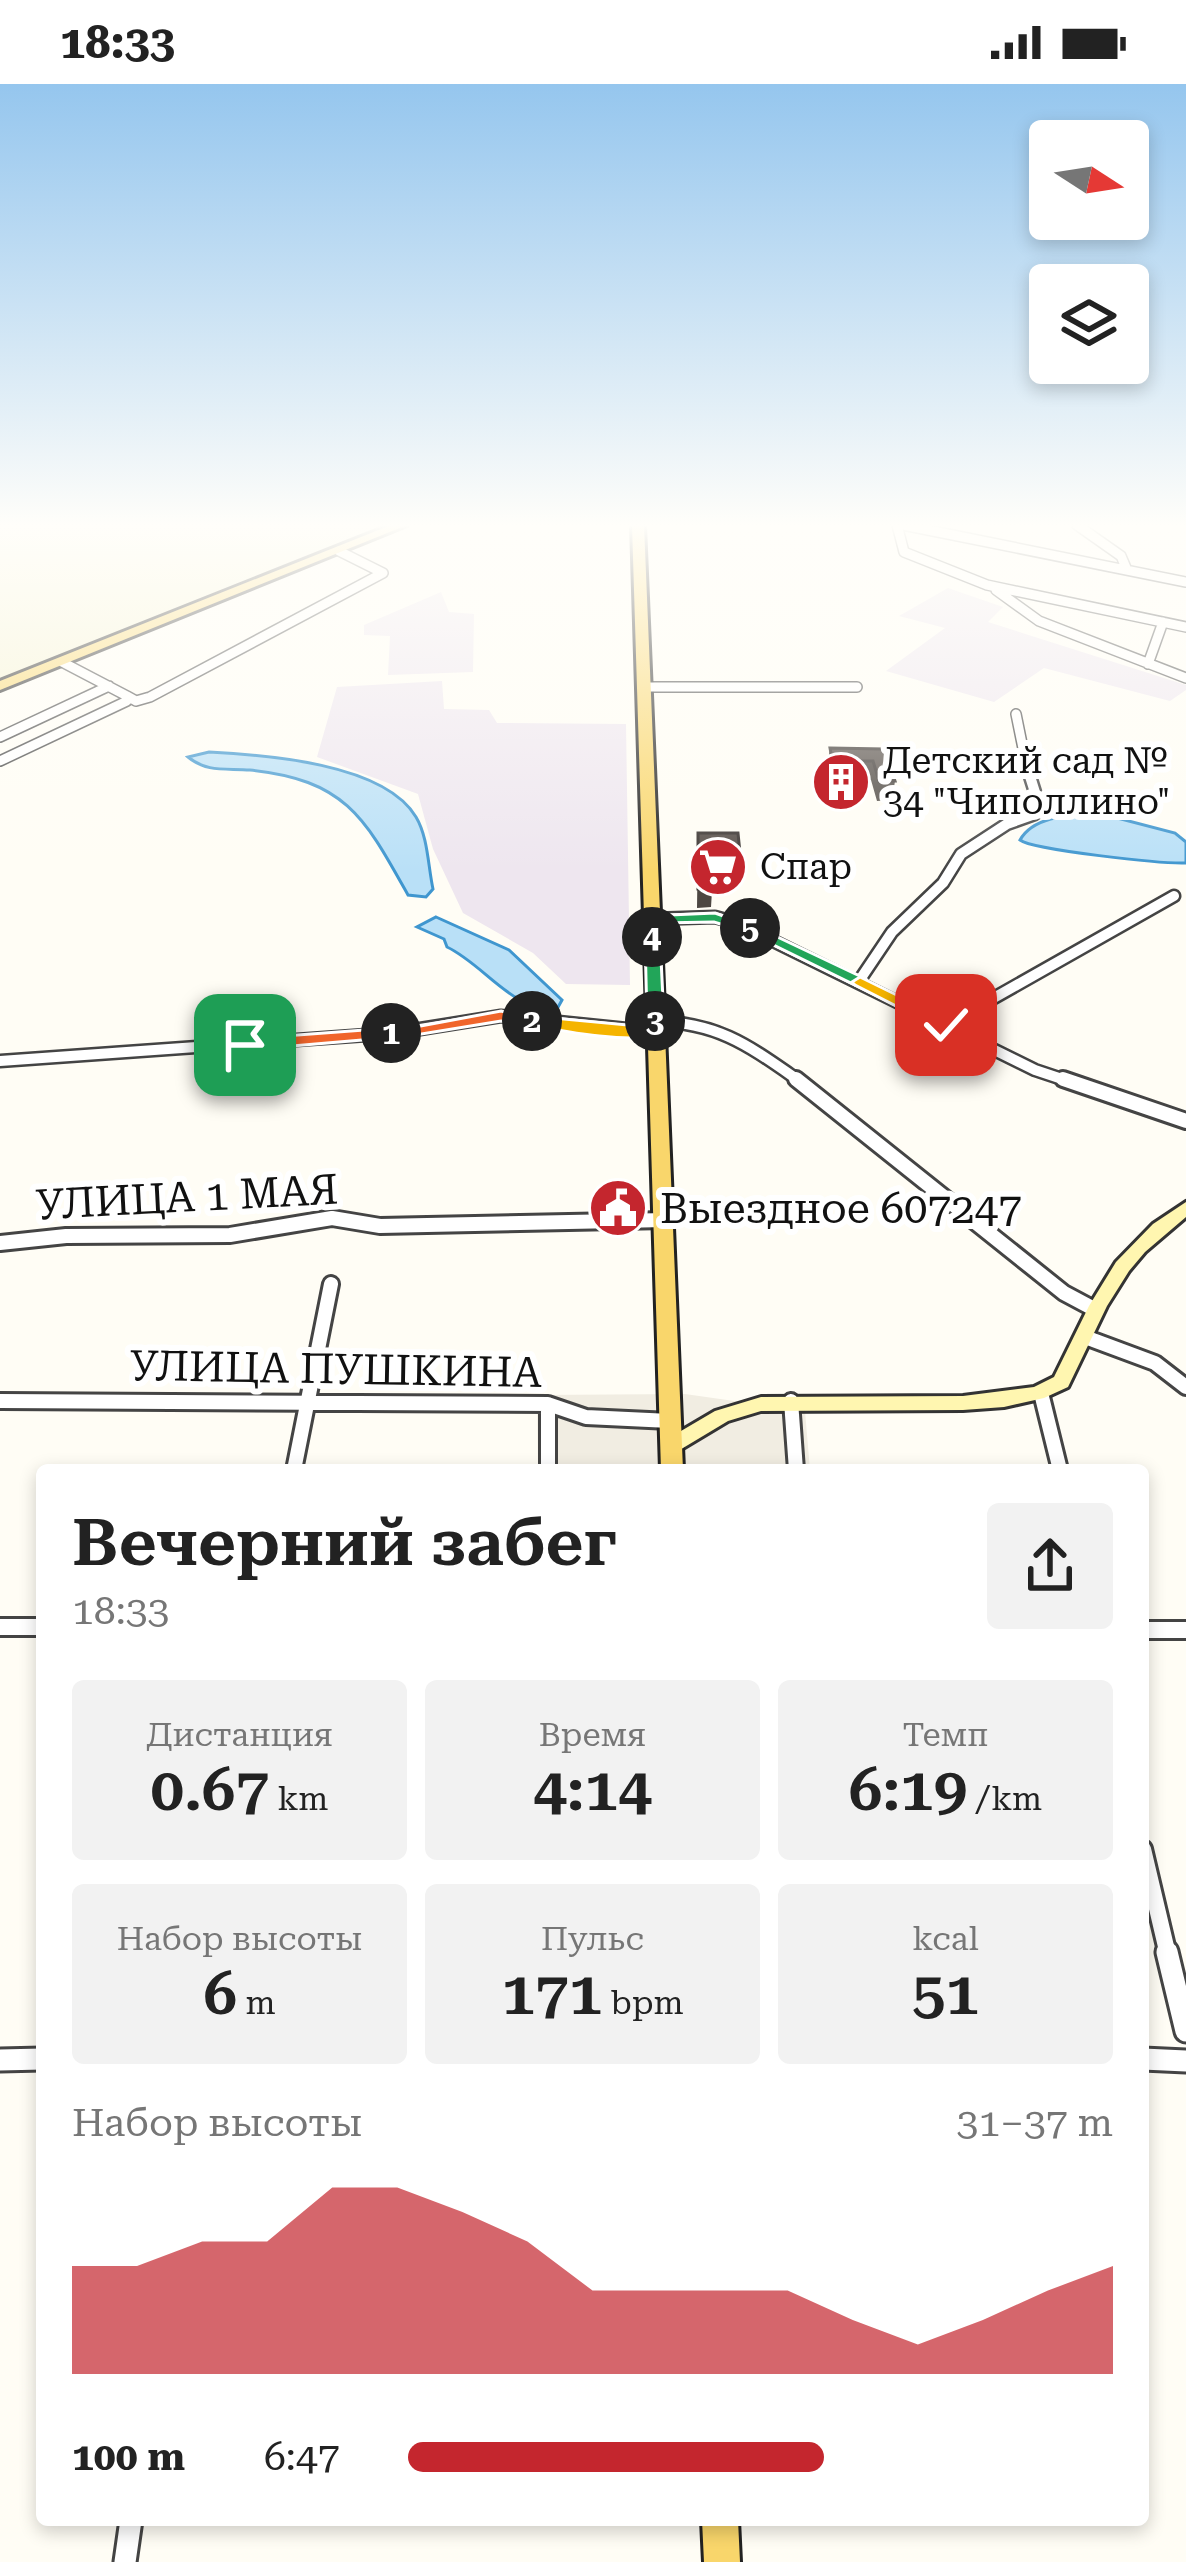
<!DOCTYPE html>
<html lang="ru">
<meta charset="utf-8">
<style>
:root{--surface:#fff;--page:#f2f2f2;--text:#222;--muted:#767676;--accent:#c4262e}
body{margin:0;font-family:"Roboto Serif",serif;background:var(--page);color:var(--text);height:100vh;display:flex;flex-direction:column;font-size:45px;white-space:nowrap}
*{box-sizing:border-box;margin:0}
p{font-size:39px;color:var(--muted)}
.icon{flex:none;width:66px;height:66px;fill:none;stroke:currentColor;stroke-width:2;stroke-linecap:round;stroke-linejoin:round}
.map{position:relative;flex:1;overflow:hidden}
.details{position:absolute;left:36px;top:1380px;width:1113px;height:1062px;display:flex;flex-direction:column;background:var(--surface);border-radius:12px;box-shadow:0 6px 18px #0003}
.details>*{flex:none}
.needle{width:78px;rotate:102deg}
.controls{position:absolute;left:1029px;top:36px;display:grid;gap:24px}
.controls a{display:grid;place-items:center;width:120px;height:120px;border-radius:12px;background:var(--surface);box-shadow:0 6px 18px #0003;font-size:60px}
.pin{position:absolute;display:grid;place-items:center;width:102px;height:102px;color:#fff;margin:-51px;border-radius:24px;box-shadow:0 6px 18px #0006}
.km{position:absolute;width:60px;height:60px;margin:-30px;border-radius:50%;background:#222;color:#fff;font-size:33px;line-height:60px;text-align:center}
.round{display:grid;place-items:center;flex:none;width:126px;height:126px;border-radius:12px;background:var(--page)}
.headline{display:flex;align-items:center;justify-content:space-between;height:204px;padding:0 36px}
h1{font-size:66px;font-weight:600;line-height:90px}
.stats{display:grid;grid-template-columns:repeat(3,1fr);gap:18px;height:204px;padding:12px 36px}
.stats div{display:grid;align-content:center;border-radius:12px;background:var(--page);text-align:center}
.stats b{font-size:60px;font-weight:600}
.stats small{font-size:33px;font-weight:400}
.stats p{font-size:33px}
.chart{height:336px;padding:24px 36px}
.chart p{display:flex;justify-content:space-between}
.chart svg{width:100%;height:216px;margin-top:12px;fill:var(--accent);opacity:.7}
ul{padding:0 36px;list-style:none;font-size:39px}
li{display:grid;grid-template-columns:192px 144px 1fr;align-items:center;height:90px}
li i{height:30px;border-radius:15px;background:var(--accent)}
.status{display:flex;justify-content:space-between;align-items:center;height:84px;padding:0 60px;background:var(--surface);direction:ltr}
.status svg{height:33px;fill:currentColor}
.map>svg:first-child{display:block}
.industrial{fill:#eee6ef}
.farmland{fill:#f6f3d4}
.plaza{fill:#f1ede2}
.water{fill:#b9e0f7;stroke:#3f96cf;stroke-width:3}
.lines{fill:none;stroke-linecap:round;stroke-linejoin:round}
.street-far4-casing{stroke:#444;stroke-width:12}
.street-far3-casing{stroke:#444;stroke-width:15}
.street-far2-casing{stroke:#444;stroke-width:20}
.street-far1-casing{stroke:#444;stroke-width:22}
.street-casing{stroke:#444;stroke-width:27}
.secondary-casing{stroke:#333;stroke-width:6}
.primary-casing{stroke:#222;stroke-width:6}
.street-far4{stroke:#fff;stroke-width:9}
.street-far3{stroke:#fff;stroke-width:10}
.street-far2{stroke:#fff;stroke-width:14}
.street-far1{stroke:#fff;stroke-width:16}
.street{stroke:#fff;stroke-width:21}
.secondary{fill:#fff6b0;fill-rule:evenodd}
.primary{fill:#f9d66b;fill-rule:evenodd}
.wall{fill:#4d4742}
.building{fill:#5a524d;stroke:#3f3936;stroke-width:3}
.split-1{fill:#f0652b;stroke:#fff;stroke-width:3}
.split-2{fill:#f0652b;stroke:#fff;stroke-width:3}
.split-3{fill:#f5b400;stroke:#fff;stroke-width:3}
.split-4{fill:#22a559;stroke:#fff;stroke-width:3}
.split-5{fill:#22a559;stroke:#fff;stroke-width:3}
.split-6{fill:#22a559;stroke:#fff;stroke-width:3}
.split-7{fill:#f5b400;stroke:#fff;stroke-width:3}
.labels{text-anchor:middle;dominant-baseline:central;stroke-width:12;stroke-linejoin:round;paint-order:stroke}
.far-poi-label{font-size:36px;fill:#111;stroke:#fff;text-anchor:start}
.street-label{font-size:42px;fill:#111;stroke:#fff}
.poi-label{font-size:42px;fill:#111;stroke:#fff;text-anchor:start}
</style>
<div class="status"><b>18:33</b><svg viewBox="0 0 49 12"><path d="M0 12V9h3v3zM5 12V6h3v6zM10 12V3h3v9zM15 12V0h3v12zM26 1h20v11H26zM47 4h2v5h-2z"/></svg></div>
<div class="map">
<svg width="1186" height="2478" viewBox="0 0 1186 2478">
<rect width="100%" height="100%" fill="#fffdf5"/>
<!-- industrial -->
<path class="industrial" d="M948,504L1003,523L988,538L1186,601V606L1170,617L1044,584L994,618L886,587L945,544L899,532Z
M441,508L449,528L474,530L473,588L388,591L390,552L364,551V541Z
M442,597L444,625L489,626L497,639L626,640L630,901L566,900L533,869L463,829L433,765L418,710L317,673L337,603Z"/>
<!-- farmland -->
<path class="farmland" d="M0,441H393L0,599Z"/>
<!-- plaza -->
<path class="plaza" d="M685,1310L805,1327L810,1386H538L537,1311Z"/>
<!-- water -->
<path class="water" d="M209,668C265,671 384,679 416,733C428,753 428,782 433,805L426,813L408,811C365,734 346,696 250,686C227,684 207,689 188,673Z
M1098,729L1175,749L1186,758V779C1163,780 1033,766 1020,756C1034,731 1073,731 1098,729Z
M436,833L509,866L562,916L557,925C512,928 485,881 447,863L444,855L417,843Z"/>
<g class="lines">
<defs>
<path id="street-far4" d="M897,441L904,468L987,501L1186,543
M903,441L1186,498
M1077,441L1121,472L1127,486
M996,506L1039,537L1186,594
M1148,580L1163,538
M644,603H857
M127,612L136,617L150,613L383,489L339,467
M1016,630L1028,689
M0,653L109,602
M0,677L127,617V612L62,578"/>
<path id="street-far3" d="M652,835L715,833L737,839L1035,986L1071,998
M859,897L892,848L943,799L961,770L1007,740L1035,730L1039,721L1028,686
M655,937C720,939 749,962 801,998
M946,941L1174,812
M0,977L395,949L501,932L656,948"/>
<path id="street-far2" d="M796,995L1064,1209L1094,1225
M1063,995L1186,1037
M0,1159L66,1152L230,1151L332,1134L380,1142L666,1136
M1085,1253L1155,1279L1186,1303
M1041,1309L1060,1386
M0,1317L548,1320L586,1333L670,1337
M791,1317L796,1386
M548,1320V1386
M294,1386L331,1200"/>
<path id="street-far1" d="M0,1543H42
M1143,1546H1186
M1143,1765L1168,1871"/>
<path id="street" d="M1167,1868L1186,1947
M1143,1975L1186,1977
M0,1976L42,1975
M125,2478L131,2436"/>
<path id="secondary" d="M1186,1118V1133L1145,1168L1129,1187L1107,1222L1068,1303L1044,1314L1004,1323L963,1326L761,1327L728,1337L678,1367H664L661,1362L664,1357L715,1327L761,1313L963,1312L1034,1303L1054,1293L1089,1222L1116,1178L1153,1140Z"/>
<path id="primary" d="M391,441H407L0,606V597Z
M632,441H644L683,1386H661Z
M702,2436H738L740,2478H704Z"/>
</defs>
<!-- street-far4 casing -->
<use href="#street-far4" class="street-far4-casing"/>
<!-- street-far3 casing -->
<use href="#street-far3" class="street-far3-casing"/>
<!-- street-far2 casing -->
<use href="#street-far2" class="street-far2-casing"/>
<!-- street-far1 casing -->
<use href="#street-far1" class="street-far1-casing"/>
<!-- street casing -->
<use href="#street" class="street-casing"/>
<!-- secondary casing -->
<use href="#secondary" class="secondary-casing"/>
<!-- primary casing -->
<use href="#primary" class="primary-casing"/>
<!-- street-far4 -->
<use href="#street-far4" class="street-far4"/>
<!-- street-far3 -->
<use href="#street-far3" class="street-far3"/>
<!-- street-far2 -->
<use href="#street-far2" class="street-far2"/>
<!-- street-far1 -->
<use href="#street-far1" class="street-far1"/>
<!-- street -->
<use href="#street" class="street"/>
<!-- secondary -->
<use href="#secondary" class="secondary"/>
<!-- primary -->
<use href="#primary" class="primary"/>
</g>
<!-- wall -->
<path class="wall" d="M830,664L884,665L895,697L892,716L877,717L871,696H850L848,711H833L827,683Z
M698,749L741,779L739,798H725L724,807H712L711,823L697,824Z"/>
<!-- building -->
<path class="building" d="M830,664L884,665L895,697H879L873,677H850L851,691H835Z
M698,749H738L741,779H724L725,788H713V804L698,805Z"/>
<!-- sky -->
<linearGradient id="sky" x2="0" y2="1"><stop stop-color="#95c6ee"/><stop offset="0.56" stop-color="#fffefa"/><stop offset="1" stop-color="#fffefa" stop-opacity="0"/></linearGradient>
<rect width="1186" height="788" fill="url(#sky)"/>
<!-- split-1 -->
<path class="split-1" d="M391,944L399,949L397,953L245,966L237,961L245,955Z"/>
<!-- split-2 -->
<path class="split-2" d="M501,927L540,937L532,942L501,937L391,955L383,949Z"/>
<!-- split-3 -->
<path class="split-3" d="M532,932L648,943L650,933L655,932L664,937V948C640,963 557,946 527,940L524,937Z"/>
<!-- split-4 -->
<path class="split-4" d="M652,849L660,853L664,937L655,942L647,937L645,853Z"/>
<!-- split-5 -->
<path class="split-5" d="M715,829L757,844L750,849L714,838L660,839L658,857L645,853L647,832Z"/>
<!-- split-6 -->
<path class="split-6" d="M750,840L866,895L868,898L855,901L745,847L742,844Z"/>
<!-- split-7 -->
<path class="split-7" d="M860,893L952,938L955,941L941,945L855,901L852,898Z"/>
<!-- icons -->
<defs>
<symbol id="building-disc" viewBox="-11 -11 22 22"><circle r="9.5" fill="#c4262e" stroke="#fff"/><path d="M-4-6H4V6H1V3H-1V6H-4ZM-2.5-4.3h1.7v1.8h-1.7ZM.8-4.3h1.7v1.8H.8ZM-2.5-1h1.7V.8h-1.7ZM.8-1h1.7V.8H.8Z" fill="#fff"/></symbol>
<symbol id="supermarket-disc" viewBox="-11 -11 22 22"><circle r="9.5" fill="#c4262e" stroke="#fff"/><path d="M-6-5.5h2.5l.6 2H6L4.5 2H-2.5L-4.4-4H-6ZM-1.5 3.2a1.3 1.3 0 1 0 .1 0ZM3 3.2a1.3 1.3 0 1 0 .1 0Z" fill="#fff"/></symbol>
<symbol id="civic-disc" viewBox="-11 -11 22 22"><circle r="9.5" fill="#c4262e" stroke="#fff"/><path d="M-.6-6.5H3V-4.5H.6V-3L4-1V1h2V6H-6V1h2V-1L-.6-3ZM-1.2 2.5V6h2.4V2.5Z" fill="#fff"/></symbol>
</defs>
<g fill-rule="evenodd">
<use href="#building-disc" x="808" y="665" width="66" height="66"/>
<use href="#supermarket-disc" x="685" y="750" width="66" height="66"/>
<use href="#civic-disc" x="585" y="1091" width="66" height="66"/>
</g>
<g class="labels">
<!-- far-poi labels -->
<g class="far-poi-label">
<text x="883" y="677">Детский сад №<tspan x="883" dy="41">34 "Чиполлино"</tspan></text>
<text x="760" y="783">Спар</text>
</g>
<!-- street labels -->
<g class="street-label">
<text transform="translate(187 1113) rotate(-3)">УЛИЦА 1 МАЯ</text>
<text transform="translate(336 1285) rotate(1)">УЛИЦА ПУШКИНА</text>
</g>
<!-- poi labels -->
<g class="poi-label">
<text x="660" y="1124">Выездное 607247</text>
</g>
</g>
</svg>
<div class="controls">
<a><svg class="needle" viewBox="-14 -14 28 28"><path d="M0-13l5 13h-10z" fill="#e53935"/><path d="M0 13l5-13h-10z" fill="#767676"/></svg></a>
<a><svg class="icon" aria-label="layers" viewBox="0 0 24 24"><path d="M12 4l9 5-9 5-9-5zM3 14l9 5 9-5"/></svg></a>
</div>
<div class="pin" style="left:245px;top:961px;background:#1e9e55"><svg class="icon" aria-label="arrive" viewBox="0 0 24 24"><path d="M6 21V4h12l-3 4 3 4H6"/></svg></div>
<div class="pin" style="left:946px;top:941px;background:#d93025"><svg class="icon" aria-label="check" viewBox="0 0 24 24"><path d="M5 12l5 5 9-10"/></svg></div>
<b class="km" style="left:391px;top:949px">1</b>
<b class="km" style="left:532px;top:937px">2</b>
<b class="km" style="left:655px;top:937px">3</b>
<b class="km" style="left:652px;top:853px">4</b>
<b class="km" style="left:750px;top:844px">5</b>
<section class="details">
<div class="headline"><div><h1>Вечерний забег</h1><p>18:33</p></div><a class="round"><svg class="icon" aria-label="share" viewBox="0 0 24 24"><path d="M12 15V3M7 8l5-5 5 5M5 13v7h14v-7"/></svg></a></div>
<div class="stats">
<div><p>Дистанция</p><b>0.67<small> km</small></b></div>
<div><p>Время</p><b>4:14</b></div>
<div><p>Темп</p><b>6:19<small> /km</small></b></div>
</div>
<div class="stats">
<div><p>Набор высоты</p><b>6<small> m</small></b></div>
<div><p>Пульс</p><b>171<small> bpm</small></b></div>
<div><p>kcal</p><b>51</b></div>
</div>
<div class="chart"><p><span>Набор высоты</span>31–37 m</p>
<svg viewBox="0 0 160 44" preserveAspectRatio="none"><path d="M0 44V22L10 22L20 17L30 17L40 6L50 6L60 11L70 17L80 27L90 27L100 27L110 27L120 33L130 38L140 33L150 27L160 22V44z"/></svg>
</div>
<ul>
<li><b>100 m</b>6:47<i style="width:59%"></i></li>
</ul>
</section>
</div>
